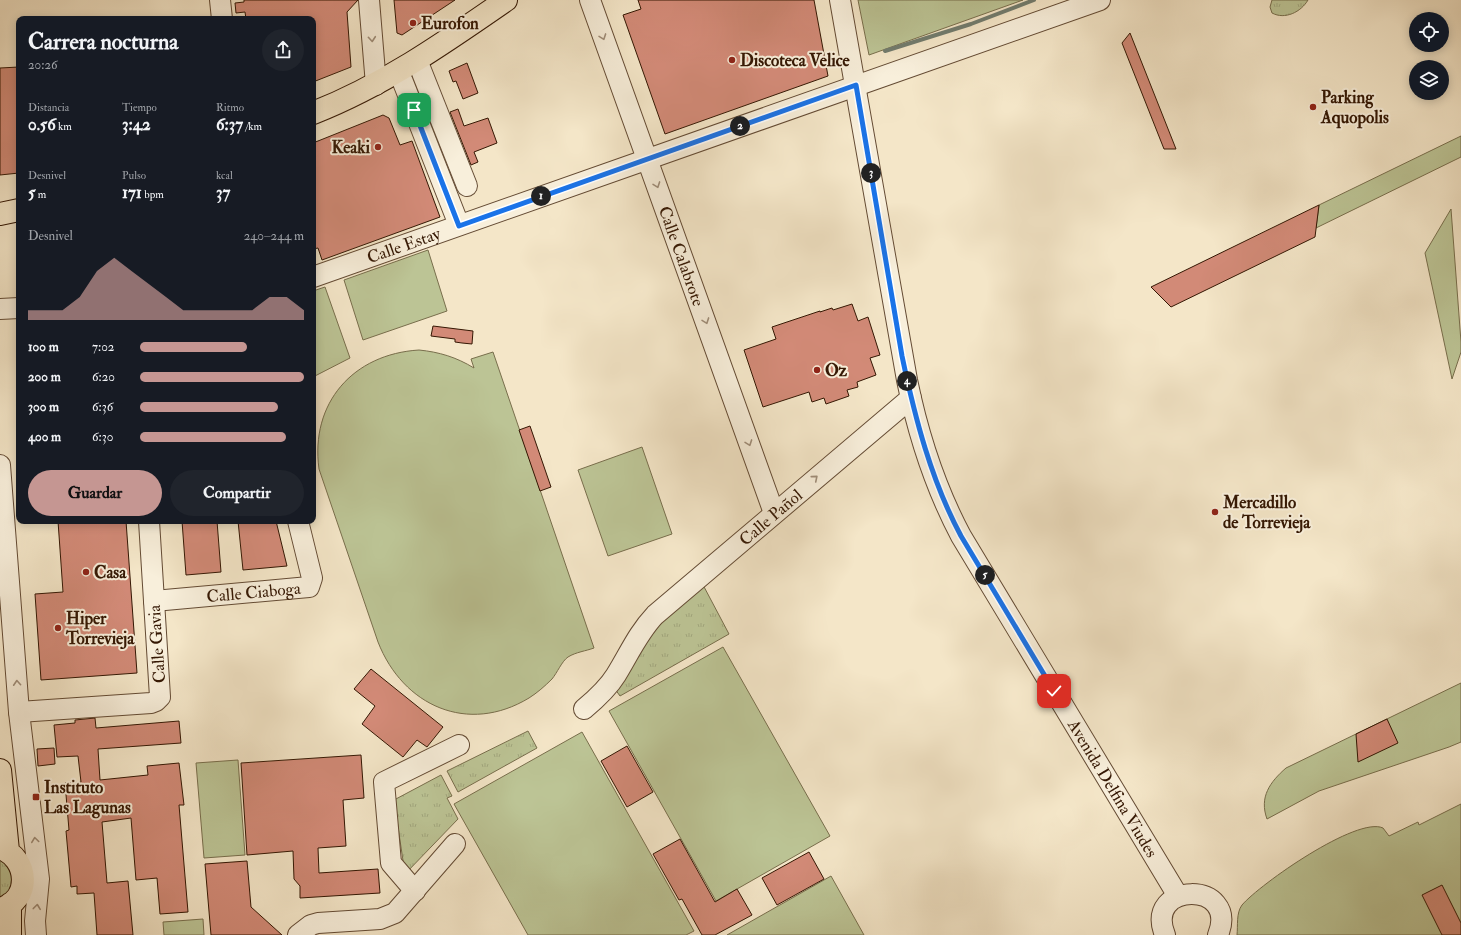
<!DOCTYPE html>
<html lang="es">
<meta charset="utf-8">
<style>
:root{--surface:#171b24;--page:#20242c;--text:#f1f3f6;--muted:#9ea1a6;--accent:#c59692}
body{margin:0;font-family:"IM FELL Double Pica",serif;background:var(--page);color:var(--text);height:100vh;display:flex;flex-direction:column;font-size:15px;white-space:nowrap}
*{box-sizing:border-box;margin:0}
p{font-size:13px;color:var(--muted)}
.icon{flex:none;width:22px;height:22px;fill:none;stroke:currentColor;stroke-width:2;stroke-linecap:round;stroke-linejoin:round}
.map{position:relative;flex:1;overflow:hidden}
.drawer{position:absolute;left:16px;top:16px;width:300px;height:508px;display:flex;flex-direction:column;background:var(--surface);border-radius:8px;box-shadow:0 2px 10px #0003}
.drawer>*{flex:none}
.buttons{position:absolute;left:1409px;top:12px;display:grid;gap:8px}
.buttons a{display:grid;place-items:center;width:40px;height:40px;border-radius:50%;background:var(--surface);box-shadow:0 2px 10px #0003;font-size:20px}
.pin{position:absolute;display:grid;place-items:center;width:34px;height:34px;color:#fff;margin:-17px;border-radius:8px;box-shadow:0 2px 6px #0006}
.km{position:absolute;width:20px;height:20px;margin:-10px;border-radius:50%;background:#222;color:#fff;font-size:11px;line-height:20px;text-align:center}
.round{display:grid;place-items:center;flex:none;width:42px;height:42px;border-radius:21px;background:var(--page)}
.headline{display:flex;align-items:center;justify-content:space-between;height:68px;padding:0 12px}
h1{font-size:22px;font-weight:700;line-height:30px}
.figures{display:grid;grid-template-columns:repeat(3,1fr);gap:6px;height:68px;padding:4px 12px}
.figures div{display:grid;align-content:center}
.figures b{font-size:17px;font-weight:700}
.figures small{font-size:11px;font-weight:400}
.figures p{font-size:11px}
.chart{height:112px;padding:8px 12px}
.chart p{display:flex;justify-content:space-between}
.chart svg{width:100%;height:72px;margin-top:4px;fill:var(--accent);opacity:.7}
.primary-button{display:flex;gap:8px;margin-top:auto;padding:8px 12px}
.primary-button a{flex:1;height:46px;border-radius:24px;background:var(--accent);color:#111;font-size:16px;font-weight:700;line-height:46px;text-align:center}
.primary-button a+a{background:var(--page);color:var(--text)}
ul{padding:0 12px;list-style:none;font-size:13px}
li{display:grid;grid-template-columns:64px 48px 1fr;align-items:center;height:30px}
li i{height:10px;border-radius:5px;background:var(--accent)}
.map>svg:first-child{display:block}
.grass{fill:url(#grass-tufts);stroke:#786e4c}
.park{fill:#bcc495;stroke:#786e4c}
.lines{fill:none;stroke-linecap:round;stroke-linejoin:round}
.stream{stroke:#727c6e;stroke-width:4}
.building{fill:#d28a77;stroke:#341703}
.minor-casing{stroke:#644b34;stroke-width:22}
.major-casing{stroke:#341703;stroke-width:24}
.minor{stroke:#f8efdb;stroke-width:20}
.major{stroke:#f4e6c8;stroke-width:22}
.oneway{stroke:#a08e7a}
.route-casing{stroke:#fff;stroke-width:8}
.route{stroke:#1a73e8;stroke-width:5}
.poi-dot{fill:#8f2418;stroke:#f8efdb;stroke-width:1.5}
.labels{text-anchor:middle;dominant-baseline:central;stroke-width:4;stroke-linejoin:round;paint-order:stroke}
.poi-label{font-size:17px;font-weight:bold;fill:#341703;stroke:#f8efdb;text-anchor:start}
.street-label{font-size:17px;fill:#341703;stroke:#f8efdb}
</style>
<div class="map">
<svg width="1461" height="935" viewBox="0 0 1461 935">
<defs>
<pattern id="grass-tufts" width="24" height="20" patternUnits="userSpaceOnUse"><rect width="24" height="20" fill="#bcc495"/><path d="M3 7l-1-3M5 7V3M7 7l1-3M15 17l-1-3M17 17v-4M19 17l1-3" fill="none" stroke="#a2a87f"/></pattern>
</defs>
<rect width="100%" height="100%" fill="#f4e6c8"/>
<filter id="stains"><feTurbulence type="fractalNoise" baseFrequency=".005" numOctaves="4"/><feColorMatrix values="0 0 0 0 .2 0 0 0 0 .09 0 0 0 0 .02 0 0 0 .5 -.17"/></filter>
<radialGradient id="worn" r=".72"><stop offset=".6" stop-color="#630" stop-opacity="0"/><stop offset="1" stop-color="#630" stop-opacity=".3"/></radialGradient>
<!-- grass -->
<path class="grass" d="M1272,0H1308C1301,12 1285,20 1272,13L1270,7Z
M702,583L729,634L620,696L615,689L649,632Z
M528,731L537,748L458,792L447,771Z
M441,775L452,796L447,798L458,819L405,874L394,800Z
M0,855L7,859L15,885L0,901Z"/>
<!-- park -->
<path class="park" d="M858,0H1023L869,55Z
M1461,136V157L1316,228L1319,205Z
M1451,209L1461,342V352L1452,379L1425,253Z
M428,250L447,311L363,340L344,280Z
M325,287L350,358L313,377V291Z
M419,350C439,352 456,357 474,368L471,359L493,352L594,648C586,651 576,652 568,657C562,661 557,673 552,679C545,686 537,693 529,698C468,735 403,706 378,642L319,469C310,403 353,354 419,350Z
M642,447L672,534L608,556L578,470Z
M723,647L830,836L716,901L609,711Z
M1461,683V742L1449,747L1319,791L1267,819C1259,797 1270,782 1286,768Z
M582,732L694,931L686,935H528L454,804Z
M238,760L245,855L204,858L196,763Z
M1461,804V935H1237C1238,926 1236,913 1242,905C1260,884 1357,816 1383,828L1389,836L1418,822L1419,825Z
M831,876L864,935H727Z
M203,919L204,935H164L163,922Z"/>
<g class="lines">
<!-- stream -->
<path class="stream" d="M885,51L971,24L1034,0"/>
</g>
<!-- building -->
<path class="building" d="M244,0H358L347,12L351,67L313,82V19H246L245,12L236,13L235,3L244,2Z
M394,0H455L402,35L397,33Z
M638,0H814L828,76L665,134L623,15L641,9Z
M1130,33L1176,149H1164L1122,43Z
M467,63L478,93L463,99L456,81L453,82L449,71Z
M19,67V173L0,175V68Z
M458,109L464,126L488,118L497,143L474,152L478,162L471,165L450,112Z
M383,115L389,118L400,145L412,141L440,217L322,260L318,248L313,249V143Z
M1319,205L1315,237L1171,307L1151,287Z
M852,304L858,321L868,317L880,355L870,358L876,375L857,382L858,387L847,390L849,396L826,404L824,398L812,402L809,392L763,407L744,350L776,339L772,327L820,311V312L832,308L833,310Z
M433,326L473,331L472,344L462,343L455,342V339L431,336Z
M530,426L551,487L540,491L519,430Z
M58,521H126L137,673L41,680L35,594L63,592Z
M182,521H217L221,572L186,575Z
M238,521H276L287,566L243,570Z
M371,669L443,727L427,747L417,740L403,757L362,724L375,706L354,689Z
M95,718L96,728L179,721L181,743L98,749L100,780L148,775L147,766L179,763L184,805H179L188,912L160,914L157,878L136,880L131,818L102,822L107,883L128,881L133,935H97L94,893L77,894V886L71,887L66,831L69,830L65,783L81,782L78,756L57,757L54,725L75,723V720Z
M1387,719L1398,743L1358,762L1356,734Z
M627,746L653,792L627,807L601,761Z
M54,748L55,764L38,766L37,749Z
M361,755L364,798L343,800L346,846L318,848L319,873L378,869L380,893L300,898V886L294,879L293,851L247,855L241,763Z
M680,839L715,902L737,889L752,915L715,935H702L682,899L679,900L653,854Z
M809,852L824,879L777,905L762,878Z
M247,861L251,907L282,935H211L205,864Z
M1442,885L1461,923V935H1442L1422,895Z"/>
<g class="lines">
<defs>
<g id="minor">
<path d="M220,0L222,19"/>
<path d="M369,0L376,85"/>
<path id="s1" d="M590,0L774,513"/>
<path id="s2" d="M840,0L907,380C918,434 935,487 961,536L1178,896"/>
<path d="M417,60L467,186"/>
<path d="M399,72L459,225"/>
<path id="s3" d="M313,277L1100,0"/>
<path d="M0,309L19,308"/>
<path d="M0,465L19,712L39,879L35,921L36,935"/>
<path id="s4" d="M154,601L309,587L312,578L298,521"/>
<path id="s5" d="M584,709C596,699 608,688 616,675C629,654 638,633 655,615L911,398"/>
<path d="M19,712L151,703L156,701L160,697L149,521"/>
<path d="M415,891L391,863L384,782L459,745"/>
<path d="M298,935L311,925L318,923L380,919L395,913L455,844"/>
<path d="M1165,935C1143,881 1240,880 1218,935"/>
</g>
<path id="major" d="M313,113C384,85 444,43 506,0
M0,214L19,210
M0,770L8,851
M0,848C29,858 32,900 0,909
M10,904V935"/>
</defs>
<!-- minor casing -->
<use href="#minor" class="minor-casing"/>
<!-- major casing -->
<use href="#major" class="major-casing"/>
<!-- minor -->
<use href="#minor" class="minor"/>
<!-- major -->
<use href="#major" class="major"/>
</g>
<!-- one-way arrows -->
<defs><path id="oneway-chevron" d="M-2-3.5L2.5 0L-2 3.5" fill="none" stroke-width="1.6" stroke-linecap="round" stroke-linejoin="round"/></defs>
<g class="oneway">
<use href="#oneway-chevron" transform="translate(603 37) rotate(70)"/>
<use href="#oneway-chevron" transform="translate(372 39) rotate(85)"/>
<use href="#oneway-chevron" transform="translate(657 185) rotate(70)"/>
<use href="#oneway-chevron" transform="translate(706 321) rotate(70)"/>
<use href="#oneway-chevron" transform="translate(749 443) rotate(70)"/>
<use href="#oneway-chevron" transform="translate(815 478) rotate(-40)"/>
<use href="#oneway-chevron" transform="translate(17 683) rotate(-94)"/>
<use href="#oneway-chevron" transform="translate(35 840) rotate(-98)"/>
<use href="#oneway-chevron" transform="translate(37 907) rotate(-83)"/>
</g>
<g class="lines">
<defs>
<path id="route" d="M414,110L459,226L856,85L902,356C915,418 931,480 961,536L1054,691"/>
</defs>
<!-- route casing -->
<use href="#route" class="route-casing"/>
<!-- route -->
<use href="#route" class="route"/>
</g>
<!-- markers -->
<g class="poi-dot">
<circle cx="413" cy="23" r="4"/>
<circle cx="732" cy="60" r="4"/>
<circle cx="1313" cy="107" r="4"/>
<circle cx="378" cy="147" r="4"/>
<circle cx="817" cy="370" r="4"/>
<circle cx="1215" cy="512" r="4"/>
<circle cx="86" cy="572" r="4"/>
<circle cx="58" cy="628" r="4"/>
<rect x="32" y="793" width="8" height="8" rx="2"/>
</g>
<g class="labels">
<!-- poi labels -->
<g class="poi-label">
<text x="421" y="23">Eurofon</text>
<text x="740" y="60">Discoteca Velice</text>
<text x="1321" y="97">Parking<tspan x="1321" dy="20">Aquopolis</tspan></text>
<text x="370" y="147" text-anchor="end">Keaki</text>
<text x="825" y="370">Oz</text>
<text x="1223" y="502">Mercadillo<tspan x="1223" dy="20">de Torrevieja</tspan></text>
<text x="94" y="572">Casa</text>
<text x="66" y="618">Hiper<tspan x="66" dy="20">Torrevieja</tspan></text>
<text x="44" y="787">Instituto<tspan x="44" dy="20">Las Lagunas</tspan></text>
</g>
<!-- street labels -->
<g class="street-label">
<text stroke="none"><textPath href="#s3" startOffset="96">Calle Estay</textPath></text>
<text stroke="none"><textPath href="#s1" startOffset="272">Calle Calabrote</textPath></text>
<text stroke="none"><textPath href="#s5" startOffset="270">Calle Pañol</textPath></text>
<text stroke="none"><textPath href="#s4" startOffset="100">Calle Ciaboga</textPath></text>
<text transform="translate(157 644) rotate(-94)">Calle Gavia</text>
<text stroke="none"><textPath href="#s2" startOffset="846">Avenida Delfina Viudes</textPath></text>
</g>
</g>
<rect width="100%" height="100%" filter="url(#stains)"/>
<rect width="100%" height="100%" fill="url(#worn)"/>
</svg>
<div class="buttons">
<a><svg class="icon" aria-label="locate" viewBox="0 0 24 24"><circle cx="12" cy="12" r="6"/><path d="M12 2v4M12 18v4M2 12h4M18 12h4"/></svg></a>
<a><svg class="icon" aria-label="layers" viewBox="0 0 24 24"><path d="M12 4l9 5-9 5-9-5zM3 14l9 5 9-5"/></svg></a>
</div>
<div class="pin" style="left:414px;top:110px;background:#1e9e55"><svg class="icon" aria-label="arrive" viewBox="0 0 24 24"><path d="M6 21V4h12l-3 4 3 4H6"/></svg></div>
<div class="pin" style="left:1054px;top:691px;background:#d93025"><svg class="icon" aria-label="check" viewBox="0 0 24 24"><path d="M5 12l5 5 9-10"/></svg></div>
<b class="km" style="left:541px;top:196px">1</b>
<b class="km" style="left:740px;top:126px">2</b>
<b class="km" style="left:871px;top:173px">3</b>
<b class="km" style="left:907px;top:381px">4</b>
<b class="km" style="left:985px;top:575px">5</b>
<section class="drawer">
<div class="headline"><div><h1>Carrera nocturna</h1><p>20:26</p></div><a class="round"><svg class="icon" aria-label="share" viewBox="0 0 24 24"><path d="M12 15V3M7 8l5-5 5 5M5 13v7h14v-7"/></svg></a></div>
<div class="figures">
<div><p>Distancia</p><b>0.56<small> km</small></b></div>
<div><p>Tiempo</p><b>3:42</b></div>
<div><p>Ritmo</p><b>6:37<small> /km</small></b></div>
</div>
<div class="figures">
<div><p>Desnivel</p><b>5<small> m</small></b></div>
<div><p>Pulso</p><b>171<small> bpm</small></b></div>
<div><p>kcal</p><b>37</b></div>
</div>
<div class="chart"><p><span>Desnivel</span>240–244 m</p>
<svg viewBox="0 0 160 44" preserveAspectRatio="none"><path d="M0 44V38L10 38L20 38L30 30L40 14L50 6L60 14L70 22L80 30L90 38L100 38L110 38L120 38L130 38L140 30L150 30L160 38V44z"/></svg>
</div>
<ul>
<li><b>100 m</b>7:02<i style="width:65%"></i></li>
<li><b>200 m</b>6:20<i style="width:100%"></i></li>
<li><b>300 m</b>6:36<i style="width:84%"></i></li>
<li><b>400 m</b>6:30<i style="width:89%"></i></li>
</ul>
<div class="primary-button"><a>Guardar</a><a>Compartir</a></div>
</section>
</div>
